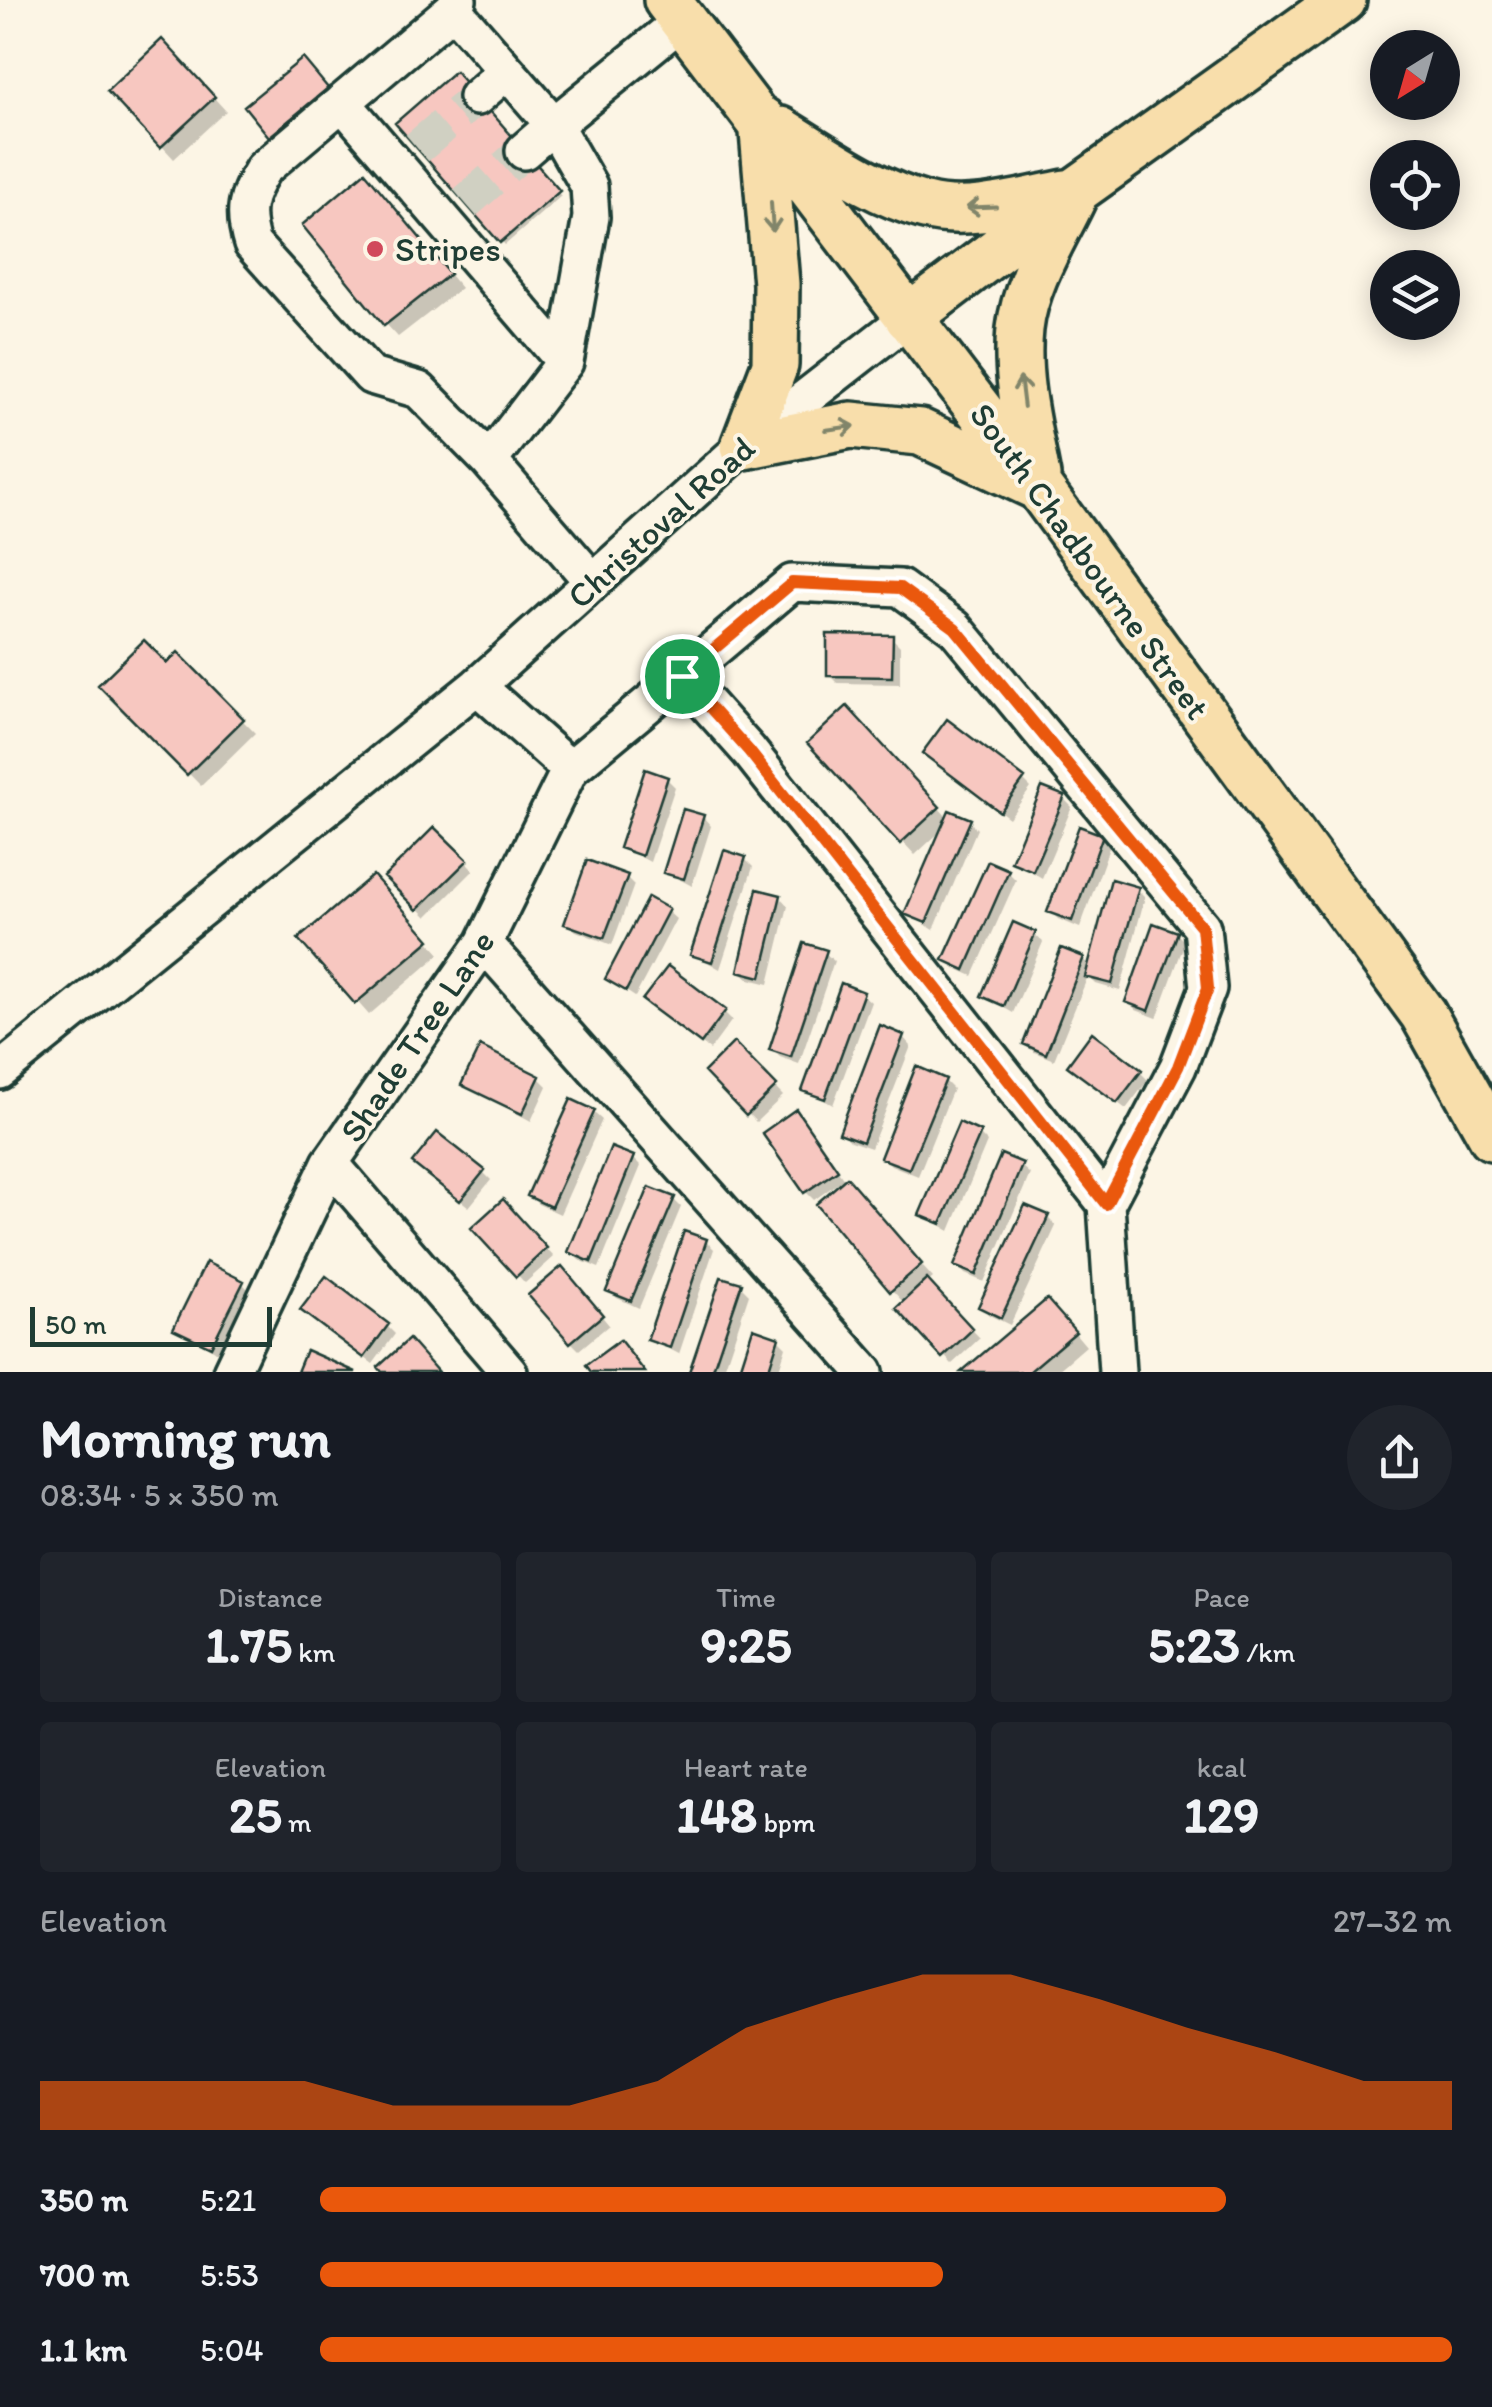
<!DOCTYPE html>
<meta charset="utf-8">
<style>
:root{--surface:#171b24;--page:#20242c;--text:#f1f3f6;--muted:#9ea1a6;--accent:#ea580c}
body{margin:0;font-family:Itim,sans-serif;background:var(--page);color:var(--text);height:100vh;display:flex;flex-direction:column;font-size:38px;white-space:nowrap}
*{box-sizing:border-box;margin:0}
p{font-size:32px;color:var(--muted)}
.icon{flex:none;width:55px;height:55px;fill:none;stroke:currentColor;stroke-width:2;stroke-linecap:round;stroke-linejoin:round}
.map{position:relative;height:1372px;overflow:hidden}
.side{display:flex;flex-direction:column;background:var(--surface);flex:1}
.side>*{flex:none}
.needle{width:65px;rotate:217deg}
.controls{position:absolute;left:1370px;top:30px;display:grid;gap:20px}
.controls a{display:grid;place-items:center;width:90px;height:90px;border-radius:50%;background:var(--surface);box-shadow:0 5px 25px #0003;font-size:50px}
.scale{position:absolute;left:30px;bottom:25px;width:242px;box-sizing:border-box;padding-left:10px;border:5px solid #1f3d34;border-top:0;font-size:28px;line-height:35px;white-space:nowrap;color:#1f3d34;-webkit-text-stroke:8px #fcf5e5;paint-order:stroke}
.pin{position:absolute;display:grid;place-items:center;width:85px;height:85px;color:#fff;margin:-42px;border:5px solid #fff;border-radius:50%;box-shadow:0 2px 10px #0007}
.round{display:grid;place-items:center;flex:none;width:105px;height:105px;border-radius:52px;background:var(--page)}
.overview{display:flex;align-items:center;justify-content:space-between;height:170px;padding:0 40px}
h1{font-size:55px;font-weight:700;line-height:75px}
.stats{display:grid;grid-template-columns:repeat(3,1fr);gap:15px;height:170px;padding:10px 40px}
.stats div{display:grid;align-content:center;border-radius:10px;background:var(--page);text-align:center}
.stats b{font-size:50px;font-weight:700}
.stats small{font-size:28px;font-weight:400}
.stats p{font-size:28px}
.chart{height:280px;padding:20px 40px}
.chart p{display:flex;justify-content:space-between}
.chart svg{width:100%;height:180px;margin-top:10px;fill:var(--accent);opacity:.7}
ul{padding:0 40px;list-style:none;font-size:32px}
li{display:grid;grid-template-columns:160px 120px 1fr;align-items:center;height:75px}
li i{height:25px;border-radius:12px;background:var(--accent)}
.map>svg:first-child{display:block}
.shadow{fill:#0003}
.building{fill:#f7c7c0;stroke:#1f3d34;stroke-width:2.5}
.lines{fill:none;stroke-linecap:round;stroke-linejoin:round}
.minor-tunnel{stroke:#d0d0c2;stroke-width:35;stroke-dasharray:35 18;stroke-linecap:butt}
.minor-casing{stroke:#1f3d34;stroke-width:42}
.major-casing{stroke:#1f3d34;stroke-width:52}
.minor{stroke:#fcf5e5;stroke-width:35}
.major{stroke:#f8deab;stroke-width:45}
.oneway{stroke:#81856a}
.route-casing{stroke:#fff;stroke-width:20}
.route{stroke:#ea580c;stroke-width:12}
.poi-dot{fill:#d1495b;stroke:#fcf5e5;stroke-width:4}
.labels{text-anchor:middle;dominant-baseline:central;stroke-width:8;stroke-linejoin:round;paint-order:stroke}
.poi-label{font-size:35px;fill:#1f3d34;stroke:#fcf5e5;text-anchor:start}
.street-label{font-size:35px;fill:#1f3d34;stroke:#fcf5e5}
</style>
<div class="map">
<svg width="1492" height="1372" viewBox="0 0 1492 1372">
<rect width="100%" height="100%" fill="#fcf5e5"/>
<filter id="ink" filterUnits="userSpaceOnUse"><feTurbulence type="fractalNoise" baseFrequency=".01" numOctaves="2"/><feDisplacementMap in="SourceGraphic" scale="20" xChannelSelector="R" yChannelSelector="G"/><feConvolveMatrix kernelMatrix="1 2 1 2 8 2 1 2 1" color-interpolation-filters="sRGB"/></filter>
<g filter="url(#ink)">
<!-- shadow -->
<path class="shadow" d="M175,55L226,111L174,159L162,146Z
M311,69L334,98L279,143L271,135Z
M454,75L561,196L505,245L398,123Z
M377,188L461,288L398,337L386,324Z
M892,638L900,646V684L837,683L829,675Z
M178,655L255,733L201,786L102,685L167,666Z
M860,722L948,818L969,821L977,829L934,930L907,913L943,829L915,855L811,743Z
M933,761L1023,780L1031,788L1009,818Z
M667,779L675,787L650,862L622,847Z
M1064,799L1072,807L1042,878L1014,861Z
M703,817L711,826L692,886L666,872Z
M434,830L474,870L427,917L388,877Z
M1102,837L1110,845L1080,928L1058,919L1050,911Z
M745,859L753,867L720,969L693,954Z
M1008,872L1016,880L973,976L955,968L946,960Z
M626,877L634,885L612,945L576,931L567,923Z
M1137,889L1145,897L1120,991L1096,984L1088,976L1054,1060L1034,1052L1026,1044L1083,959L1090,967Z
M385,891L440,954L369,1015L302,939Z
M780,897L788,906L769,984L749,979L740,971Z
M667,911L676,919L635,997L608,979Z
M1034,934L1043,942L1013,1013L984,996Z
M1177,934L1185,942L1157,1018L1136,1010L1128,1001Z
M825,953L834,961L799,1064L780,1057L771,1049Z
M862,994L871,1002L833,1105L805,1090Z
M654,1008L724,1012L732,1020L710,1050Z
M903,1037L911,1046L871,1148L850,1141L842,1132Z
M734,1046L783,1096L756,1122L707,1072Z
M1140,1072L1148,1080L1126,1109L1078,1073Z
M539,1078L547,1086L531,1121L464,1085Z
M945,1081L953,1089L918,1176L891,1165L883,1157Z
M593,1112L602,1120L560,1214L538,1204L530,1196Z
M804,1121L846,1182L933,1278L927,1283L980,1338L952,1364L899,1308L904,1303L892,1290L842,1180L814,1200L806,1192Z
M979,1134L987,1142L950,1231L922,1214Z
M633,1158L641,1166L599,1268L579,1260L571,1252Z
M1021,1166L1030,1174L984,1282L965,1274L957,1265Z
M424,1171L483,1172L491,1180L469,1207Z
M673,1199L681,1207L639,1308L617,1298L609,1290Z
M503,1203L554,1257L525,1283L474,1228Z
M1047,1217L1056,1226L1010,1325L989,1315L981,1306Z
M706,1241L714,1249L679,1354L650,1339Z
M570,1278L609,1325L579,1350L571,1342Z
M242,1283L250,1291L220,1354L176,1328Z
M741,1286L749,1294L723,1372H692Z
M1060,1315L1086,1346L1056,1372H965Z
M312,1318L387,1326L395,1334L373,1364Z
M778,1339L786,1347L778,1372H742Z"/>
<!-- building -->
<path class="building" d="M162,39L215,97L160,148L107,91Z
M303,58L328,88L269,137L244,106Z
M455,71L560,191L500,243L395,123Z
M365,172L450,274L384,326L302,225Z
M827,634L893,635L892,677L827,676Z
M144,640L167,663L178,652L244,719L187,775L98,685Z
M847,706L940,807L900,844L807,743Z
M947,719L1025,778L1000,812L922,753Z
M645,769L668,777L642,856L619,848Z
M1042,787L1065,796L1033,871L1011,862Z
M683,809L704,815L684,879L663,873Z
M949,810L971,819L926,923L904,914Z
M1079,826L1103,835L1072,921L1047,912Z
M434,827L468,860L417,910L384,877Z
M724,850L746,857L712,962L690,955Z
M587,860L628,875L604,938L564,924Z
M988,861L1009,870L965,970L943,960Z
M373,875L430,940L355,1004L298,939Z
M1111,879L1139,887L1112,984L1085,977Z
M757,889L781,895L761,977L738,971Z
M648,897L669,909L626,991L605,979Z
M1013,922L1036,932L1004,1006L981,996Z
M1153,923L1178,932L1149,1011L1125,1002Z
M804,943L827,950L791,1057L769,1050Z
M1061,948L1084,957L1046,1054L1023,1044Z
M668,966L726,1010L701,1044L642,1000Z
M841,983L864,992L825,1099L802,1091Z
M880,1025L904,1035L863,1142L839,1133Z
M1092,1032L1142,1070L1117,1103L1067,1066Z
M734,1042L777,1086L746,1116L704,1072Z
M480,1046L540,1076L522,1114L461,1085Z
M916,1066L946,1079L909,1169L880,1158Z
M571,1099L595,1110L551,1207L527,1196Z
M796,1109L838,1170L804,1193L762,1133Z
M959,1122L981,1132L941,1224L919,1215Z
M437,1132L485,1170L460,1201L412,1163Z
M611,1147L634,1156L591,1262L568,1252Z
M1001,1154L1023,1163L976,1275L954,1266Z
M847,1177L922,1264L890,1292L816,1204Z
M649,1187L675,1197L631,1301L606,1291Z
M503,1199L547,1248L516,1277L471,1228Z
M1025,1205L1049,1215L1001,1318L978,1307Z
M684,1231L707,1239L670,1348L647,1340Z
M206,1262L244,1281L211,1347L173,1329Z
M562,1266L603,1315L570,1343L528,1295Z
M326,1276L389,1324L364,1358L300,1310Z
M721,1277L742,1283L712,1372H689Z
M927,1279L973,1329L942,1358L896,1308Z
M1047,1299L1076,1332L1029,1372H961Z
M753,1328L779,1337L768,1372H739Z
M409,1339L438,1372H382L378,1367Z
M620,1340L645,1372H591L586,1365Z
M306,1350L356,1372H297Z"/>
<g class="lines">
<!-- minor-tunnel -->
<path class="minor-tunnel" d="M417,148L477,97
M465,203L524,151"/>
<defs>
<path id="minor" d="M458,0L453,9L554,125L683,20
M453,9L263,169C246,197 242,212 252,244L371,376L419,390L489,461
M477,97L507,71
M342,102L565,362
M524,151L554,125L589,186L591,217L565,362L489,461L593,582
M682,676L792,583L900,588L955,628L1202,927L1208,988L1178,1067L1106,1204
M477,686L570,769L682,676L749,751L1106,1204L1117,1372
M484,943L865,1372
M0,1071L477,686L744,446L908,318
M231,1372L330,1163
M509,1372L330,1163L484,943L570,769"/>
<path id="major" d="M667,0L1039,488L1423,1014L1492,1137
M780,130C826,158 873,192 925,206C968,218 1023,201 1065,193
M908,318L1077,190L1343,0
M744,446L775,365L776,284L762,120
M744,446L851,425L920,432L1033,485
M1037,476C1028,428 1015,378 1020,329C1025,283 1054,238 1073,198"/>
</defs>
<!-- minor casing -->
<use href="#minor" class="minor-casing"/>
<!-- major casing -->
<use href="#major" class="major-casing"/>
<!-- minor -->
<use href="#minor" class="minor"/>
<!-- major -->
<use href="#major" class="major"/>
</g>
<!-- one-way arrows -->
<defs><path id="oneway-shaft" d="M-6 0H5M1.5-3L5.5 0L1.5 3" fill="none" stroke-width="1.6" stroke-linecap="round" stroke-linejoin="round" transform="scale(2.5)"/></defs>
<g class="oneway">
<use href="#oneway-shaft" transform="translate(981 207) rotate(178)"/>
<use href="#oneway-shaft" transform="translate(772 217) rotate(86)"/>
<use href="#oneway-shaft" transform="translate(1022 392) rotate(-97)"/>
<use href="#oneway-shaft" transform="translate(840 428) rotate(-8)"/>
</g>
</g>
<g class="lines" filter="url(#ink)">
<defs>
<path id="route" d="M792,583L900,588L955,628L1202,927L1208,988L1178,1067L1106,1204L749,751L682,676Z"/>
</defs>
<!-- route casing -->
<use href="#route" class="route-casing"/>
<!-- route -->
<use href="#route" class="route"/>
</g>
<!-- markers -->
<circle class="poi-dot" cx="375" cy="249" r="10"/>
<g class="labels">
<!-- poi labels -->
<g class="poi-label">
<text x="395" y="249">Stripes</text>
</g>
<!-- street labels -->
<g class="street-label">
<text transform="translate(661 522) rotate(-42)">Christoval Road</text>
<text transform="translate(1090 561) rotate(54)">South Chadbourne Street</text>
<text transform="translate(417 1036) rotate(-56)">Shade Tree Lane</text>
</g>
</g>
</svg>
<div class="controls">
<a><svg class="needle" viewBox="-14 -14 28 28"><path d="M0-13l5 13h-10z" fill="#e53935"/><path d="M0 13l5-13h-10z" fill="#9ea1a6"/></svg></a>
<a><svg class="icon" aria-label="locate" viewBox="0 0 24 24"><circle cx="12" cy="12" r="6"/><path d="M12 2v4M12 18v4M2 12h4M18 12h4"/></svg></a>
<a><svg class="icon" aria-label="layers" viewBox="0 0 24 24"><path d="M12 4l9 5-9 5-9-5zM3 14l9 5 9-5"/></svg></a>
</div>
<div class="scale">50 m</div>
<div class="pin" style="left:682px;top:676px;background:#1e9e55"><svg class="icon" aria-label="arrive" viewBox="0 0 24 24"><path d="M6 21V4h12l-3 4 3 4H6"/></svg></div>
</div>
<section class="side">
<div class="overview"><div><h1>Morning run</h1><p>08:34 · 5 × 350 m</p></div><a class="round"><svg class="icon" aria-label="share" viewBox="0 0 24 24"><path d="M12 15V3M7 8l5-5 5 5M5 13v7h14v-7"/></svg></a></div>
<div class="stats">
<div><p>Distance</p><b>1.75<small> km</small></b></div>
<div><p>Time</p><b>9:25</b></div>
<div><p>Pace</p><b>5:23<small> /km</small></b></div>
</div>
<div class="stats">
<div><p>Elevation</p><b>25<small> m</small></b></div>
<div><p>Heart rate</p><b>148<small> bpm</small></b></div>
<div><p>kcal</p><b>129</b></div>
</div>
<div class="chart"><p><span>Elevation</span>27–32 m</p>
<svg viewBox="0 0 160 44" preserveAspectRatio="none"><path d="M0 44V32L10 32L20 32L30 32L40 38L50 38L60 38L70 32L80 19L90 12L100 6L110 6L120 12L130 19L140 25L150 32L160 32V44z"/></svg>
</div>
<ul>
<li><b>350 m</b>5:21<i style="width:80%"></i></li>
<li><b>700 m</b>5:53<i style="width:55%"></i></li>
<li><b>1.1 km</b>5:04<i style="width:100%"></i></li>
</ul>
</section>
